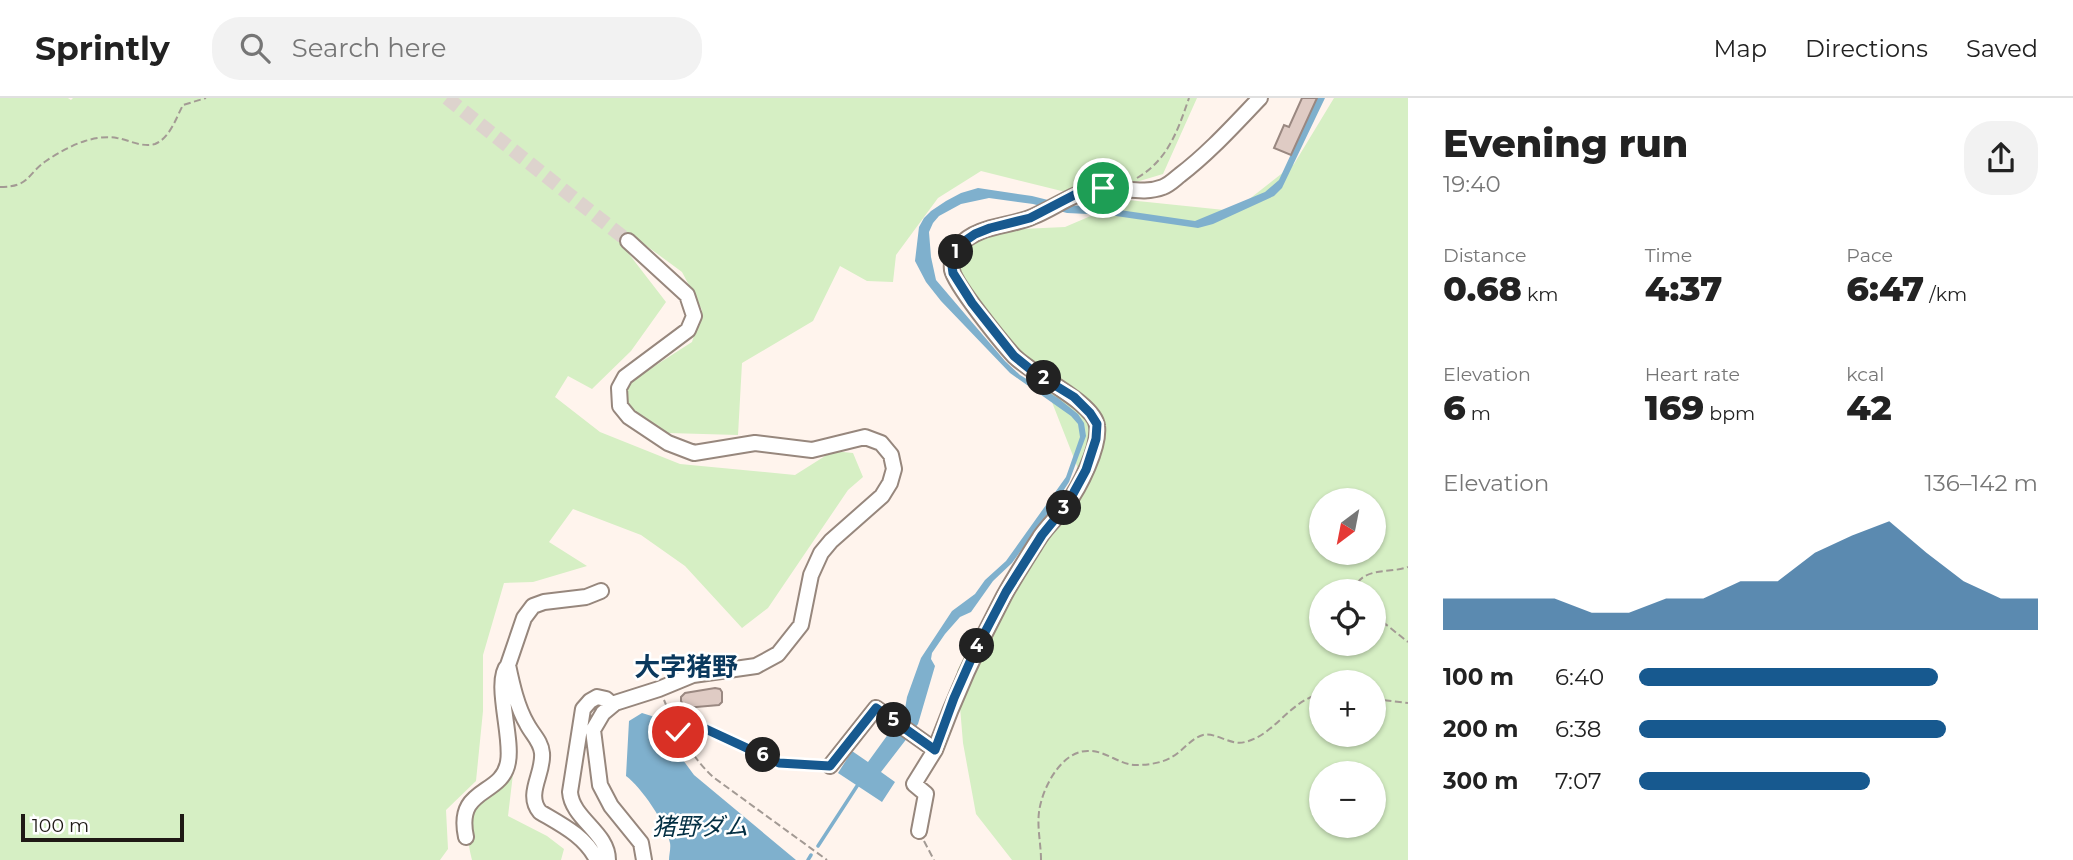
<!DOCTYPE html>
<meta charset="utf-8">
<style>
:root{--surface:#fff;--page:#f2f2f2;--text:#222;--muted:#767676;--line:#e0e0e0;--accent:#17598f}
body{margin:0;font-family:Montserrat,"Noto Sans JP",sans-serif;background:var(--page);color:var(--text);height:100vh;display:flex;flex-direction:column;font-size:26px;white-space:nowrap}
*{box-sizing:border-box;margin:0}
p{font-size:23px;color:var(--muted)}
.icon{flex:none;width:38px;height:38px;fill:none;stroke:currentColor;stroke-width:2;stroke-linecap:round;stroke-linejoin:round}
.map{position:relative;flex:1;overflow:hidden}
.side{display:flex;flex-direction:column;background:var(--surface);width:665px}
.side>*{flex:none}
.needle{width:46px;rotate:212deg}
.buttons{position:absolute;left:1309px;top:390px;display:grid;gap:14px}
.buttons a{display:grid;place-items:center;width:77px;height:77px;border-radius:50%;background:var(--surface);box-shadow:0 2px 5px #0004;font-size:35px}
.scale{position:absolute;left:21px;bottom:18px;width:163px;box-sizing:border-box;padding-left:7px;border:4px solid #1f1915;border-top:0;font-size:19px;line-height:24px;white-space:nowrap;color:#1f1915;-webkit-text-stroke:5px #fff;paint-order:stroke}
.pin{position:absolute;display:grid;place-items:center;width:60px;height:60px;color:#fff;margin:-30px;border:4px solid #fff;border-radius:50%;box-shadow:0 2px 7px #0007}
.km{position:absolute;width:35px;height:35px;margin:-18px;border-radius:50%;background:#222;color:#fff;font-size:19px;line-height:35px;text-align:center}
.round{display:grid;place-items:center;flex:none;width:74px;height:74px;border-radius:28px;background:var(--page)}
.headline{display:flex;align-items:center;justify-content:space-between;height:119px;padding:0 35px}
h1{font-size:38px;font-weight:800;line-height:52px}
.stats{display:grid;grid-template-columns:repeat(3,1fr);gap:10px;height:119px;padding:7px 35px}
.stats div{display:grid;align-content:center}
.stats b{font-size:35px;font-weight:800}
.stats small{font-size:19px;font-weight:400}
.stats p{font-size:19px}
.chart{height:196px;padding:14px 35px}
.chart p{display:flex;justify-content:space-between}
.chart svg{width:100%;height:126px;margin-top:7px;fill:var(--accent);opacity:.7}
ul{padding:0 35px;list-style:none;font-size:23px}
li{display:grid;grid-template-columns:112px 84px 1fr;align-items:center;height:52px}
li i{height:18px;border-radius:9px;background:var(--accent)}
header{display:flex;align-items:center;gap:42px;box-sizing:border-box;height:98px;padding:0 35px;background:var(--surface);border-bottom:2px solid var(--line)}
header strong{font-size:33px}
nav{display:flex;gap:38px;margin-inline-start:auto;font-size:24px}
.search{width:490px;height:63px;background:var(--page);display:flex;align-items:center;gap:18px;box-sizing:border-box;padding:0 24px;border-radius:28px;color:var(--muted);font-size:26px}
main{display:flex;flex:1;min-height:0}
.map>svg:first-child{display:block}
.green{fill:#d6efc4;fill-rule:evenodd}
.water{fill:#7fb0cd}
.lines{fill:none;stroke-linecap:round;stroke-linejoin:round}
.stream{stroke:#7fb0cd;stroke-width:3.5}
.building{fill:#dfcbc4;stroke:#9a8881;stroke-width:2}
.minor-tunnel{stroke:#ddd3cd;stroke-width:14;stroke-dasharray:14 7;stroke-linecap:butt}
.minor-casing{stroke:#97877d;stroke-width:18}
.path{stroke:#a39a94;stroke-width:2;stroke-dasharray:7 3.5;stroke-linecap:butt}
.minor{stroke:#fff;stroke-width:14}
.route-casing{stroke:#fff;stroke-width:14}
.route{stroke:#17598f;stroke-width:9}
.labels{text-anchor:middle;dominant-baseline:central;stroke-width:5;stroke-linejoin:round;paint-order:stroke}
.water-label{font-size:24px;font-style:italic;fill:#032f43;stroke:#fff}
.quarter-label{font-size:26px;font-weight:bold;fill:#0a385d;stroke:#fff}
</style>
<header>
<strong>Sprintly</strong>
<div class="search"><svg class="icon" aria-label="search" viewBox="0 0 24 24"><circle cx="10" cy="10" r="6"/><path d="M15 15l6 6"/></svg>Search here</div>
<nav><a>Map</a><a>Directions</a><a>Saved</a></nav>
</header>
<main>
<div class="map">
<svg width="1408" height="762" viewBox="0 0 1408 762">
<rect width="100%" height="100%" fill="#fff4ed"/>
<!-- green -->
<path class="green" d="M0,0H68L71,2L73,0H1197L1163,76L1086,99L981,73L938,100L896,157L893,184L867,183L840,168L813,223L742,265L738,337L668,335L616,301L625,287L692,244L702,212L682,174L629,135L622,147L666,204L631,253L592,291L568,278L555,299L600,334L680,366L795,377L833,353L853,355L863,379L848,392L768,510L742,530L685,468L641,437L573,411L549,444L587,468L533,484L504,485L483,557V613L476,683L446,712L448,751L440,762H0Z
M1334,0H1408V762H1012L976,716L963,645L957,573L997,495L1053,415L1079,373L1048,294L989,222L956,173L959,154L996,132L1065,129L1128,102L1234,113L1294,66ZM1321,402H1374V455H1321ZM1321,494H1374V546H1321ZM1321,584H1374V637H1321ZM1321,676H1374V728H1321Z
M502,659H515L508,718L547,738L564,751L561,762H472C463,725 469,725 486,694C492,683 497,671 502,659Z"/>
<!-- water -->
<path class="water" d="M1317,0H1325L1282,90L1274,98L1213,126L1198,130L1109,117L1067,115L1033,106L989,100L961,106L939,118L933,125L929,134L931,159L936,182L1005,263L1020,277L1058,300L1078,316L1084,325L1086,338L1069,384L1056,404L1012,465L993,483L971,514L960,519L945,536L932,555L931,561L935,568L918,626L881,674L895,684L882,704L838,675L852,653L868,664L902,617L905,611L907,599L921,560L952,513L975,496L985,482L1006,463L1066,379L1080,339L1078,326L1071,318L1010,275L941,203L926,184L915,163L919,129L924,120L931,113L946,103L961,95L978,90L1032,98L1068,107L1099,109L1195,123L1265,94L1279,82Z
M642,615L658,620L667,628L683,662L694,677L796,762H669C669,757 671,750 670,745C666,725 641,689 626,678L629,623Z"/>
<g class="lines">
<!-- stream -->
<path class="stream" d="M818,748L859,685
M808,762L811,757"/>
</g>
<!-- building -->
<path class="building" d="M1302,0H1317L1291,57L1274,50L1284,27L1289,29Z
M715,590L720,591L722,594V604L719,607L685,610L681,603V599L685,595Z"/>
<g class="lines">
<!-- minor-tunnel -->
<path class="minor-tunnel" d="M447,0L628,143"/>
<defs>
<path id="minor" d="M628,143L687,197L694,218L688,232L625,279L619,290L620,308L629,319L668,345L694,355L755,345L812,352L865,339L881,345L891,357L894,371L890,385L882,398L831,443L821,455L811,477L801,527L778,556L756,568L693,577L659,591L615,605L603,615L593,632L600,687L611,708L641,745L644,762
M508,567L524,520L533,508L544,504L586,499L601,493
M830,668L876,610L935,652C955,598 977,549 1004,498C1015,478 1028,458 1040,439C1048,427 1059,418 1067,406C1079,390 1100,349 1097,328C1095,305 1031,276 1014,258C1002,245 955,187 952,172C951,163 953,155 959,148C977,127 1009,129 1032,119C1057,109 1072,94 1100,91C1120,88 1143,97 1163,89C1169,87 1175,81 1180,77C1209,55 1235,26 1260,0
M919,733L926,696L914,686L935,652
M466,739C455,688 502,699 508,664C513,639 493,583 508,567C512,586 517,609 527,626C532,636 541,643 542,655C544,676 525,696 540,714C562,727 585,738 597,762
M608,762C608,734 572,721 570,694L583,611L590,603L597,599L606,601L613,607"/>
</defs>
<!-- minor casing -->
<use href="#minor" class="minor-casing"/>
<!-- path -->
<path class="path" d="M1137,80C1168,62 1178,32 1189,0
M0,89C30,89 26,77 46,63C56,56 72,47 85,43C95,40 107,38 117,40C129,42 143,50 155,46C170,40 176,20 183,7L206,0
M1354,494C1359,468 1389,476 1408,469
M1374,517L1408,544
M1374,601L1408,605
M664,602C676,631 690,657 713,679L827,762
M670,614L779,665L818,667
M924,743L934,762
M1041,762C1041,746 1037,730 1039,714C1042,690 1062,651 1090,653C1106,653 1120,667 1136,667C1148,667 1162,665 1172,659C1183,653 1191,640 1203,637C1217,634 1230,648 1245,644C1275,637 1290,602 1321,596"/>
<!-- minor -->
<use href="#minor" class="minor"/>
</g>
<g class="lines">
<defs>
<path id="route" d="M678,634L669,614L779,665L830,668L876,610L935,652L954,600L973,557L1006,494L1042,437L1068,405L1086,372L1096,341L1097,326L1090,315L1074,299L1035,275L1014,258L972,205L953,175L951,161L959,147L975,136L990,130L1030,120L1080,94L1103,90"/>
</defs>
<!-- route casing -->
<use href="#route" class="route-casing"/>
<!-- route -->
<use href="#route" class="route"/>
</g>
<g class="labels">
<!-- water labels -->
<g class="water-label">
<text x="700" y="728">猪野ダム</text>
</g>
<!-- quarter labels -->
<g class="quarter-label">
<text x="686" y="569">大字猪野</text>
</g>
</g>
</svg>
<div class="buttons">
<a><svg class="needle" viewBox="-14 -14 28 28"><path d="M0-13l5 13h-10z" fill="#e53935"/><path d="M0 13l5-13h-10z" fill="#767676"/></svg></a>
<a><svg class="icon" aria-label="locate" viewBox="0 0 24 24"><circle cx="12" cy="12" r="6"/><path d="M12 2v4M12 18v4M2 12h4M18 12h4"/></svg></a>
<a>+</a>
<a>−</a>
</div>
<div class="scale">100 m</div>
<div class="pin" style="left:1103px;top:90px;background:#1e9e55"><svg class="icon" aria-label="arrive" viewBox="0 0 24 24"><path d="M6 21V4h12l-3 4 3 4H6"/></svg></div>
<div class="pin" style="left:678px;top:634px;background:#d93025"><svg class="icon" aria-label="check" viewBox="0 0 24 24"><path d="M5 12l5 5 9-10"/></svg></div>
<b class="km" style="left:956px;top:154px">1</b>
<b class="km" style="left:1044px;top:280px">2</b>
<b class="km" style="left:1064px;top:410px">3</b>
<b class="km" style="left:977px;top:548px">4</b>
<b class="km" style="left:894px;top:622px">5</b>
<b class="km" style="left:763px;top:657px">6</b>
</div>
<section class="side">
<div class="headline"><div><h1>Evening run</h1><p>19:40</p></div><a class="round"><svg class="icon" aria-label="share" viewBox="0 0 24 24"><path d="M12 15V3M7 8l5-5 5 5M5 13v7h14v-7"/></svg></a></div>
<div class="stats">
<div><p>Distance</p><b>0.68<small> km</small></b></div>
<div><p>Time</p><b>4:37</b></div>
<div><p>Pace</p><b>6:47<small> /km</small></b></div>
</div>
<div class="stats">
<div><p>Elevation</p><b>6<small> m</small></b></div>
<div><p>Heart rate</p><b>169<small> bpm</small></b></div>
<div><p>kcal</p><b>42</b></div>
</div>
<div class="chart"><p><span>Elevation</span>136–142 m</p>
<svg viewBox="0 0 160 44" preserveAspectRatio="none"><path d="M0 44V33L10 33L20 33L30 33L40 38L50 38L60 33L70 33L80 27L90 27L100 17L110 11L120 6L130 17L140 27L150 33L160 33V44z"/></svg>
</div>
<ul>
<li><b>100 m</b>6:40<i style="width:75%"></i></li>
<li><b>200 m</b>6:38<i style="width:77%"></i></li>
<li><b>300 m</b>7:07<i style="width:58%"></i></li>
</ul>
</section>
</main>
